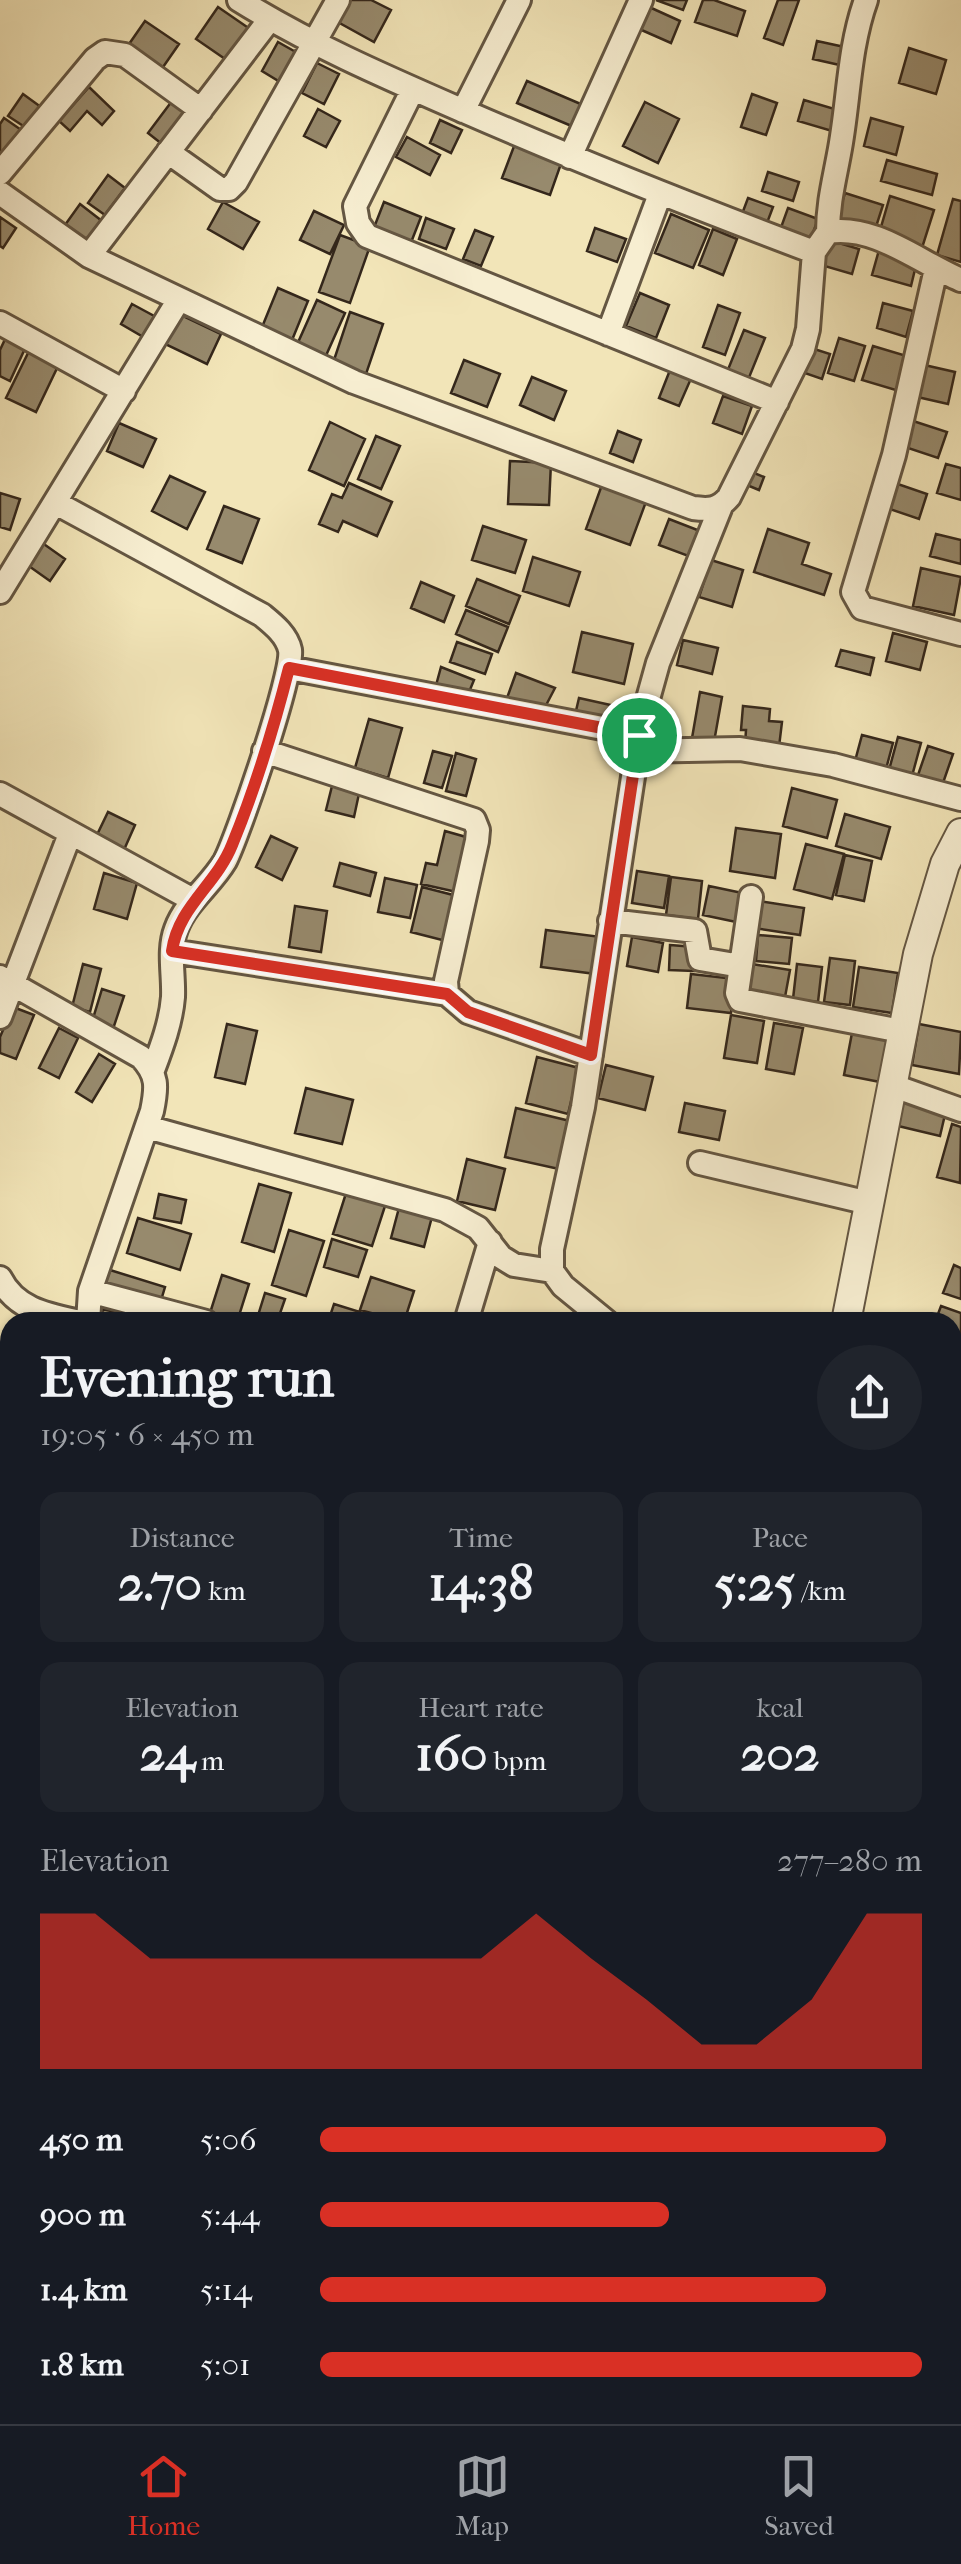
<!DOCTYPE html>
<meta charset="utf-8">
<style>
:root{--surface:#171b24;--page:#20242c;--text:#f1f3f6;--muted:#9ea1a6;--line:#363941;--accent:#d93025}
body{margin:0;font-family:"IM FELL French Canon",serif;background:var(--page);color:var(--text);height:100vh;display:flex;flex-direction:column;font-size:38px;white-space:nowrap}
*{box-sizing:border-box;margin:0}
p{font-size:32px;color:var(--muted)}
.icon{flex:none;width:55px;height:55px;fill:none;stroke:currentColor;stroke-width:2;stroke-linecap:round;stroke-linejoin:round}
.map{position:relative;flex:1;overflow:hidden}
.drawer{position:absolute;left:0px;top:1312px;width:962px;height:1112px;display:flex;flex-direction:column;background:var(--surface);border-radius:30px 30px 0 0;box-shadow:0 2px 8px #0004}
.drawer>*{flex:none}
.pin{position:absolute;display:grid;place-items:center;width:85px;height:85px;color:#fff;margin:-42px;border:5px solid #fff;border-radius:50%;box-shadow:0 2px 10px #0007}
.round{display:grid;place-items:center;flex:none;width:105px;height:105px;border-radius:52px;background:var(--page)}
.overview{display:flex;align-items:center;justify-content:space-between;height:170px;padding:0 40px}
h1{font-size:55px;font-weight:700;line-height:75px}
.figures{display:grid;grid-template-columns:repeat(3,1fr);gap:15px;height:170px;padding:10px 40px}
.figures div{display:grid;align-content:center;border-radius:20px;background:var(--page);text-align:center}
.figures b{font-size:50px;font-weight:700}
.figures small{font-size:28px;font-weight:400}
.figures p{font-size:28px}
.chart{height:280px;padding:20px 40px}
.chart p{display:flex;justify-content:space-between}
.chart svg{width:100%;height:180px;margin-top:10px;fill:var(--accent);opacity:.7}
ul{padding:0 40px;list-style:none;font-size:32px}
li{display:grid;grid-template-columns:160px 120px 1fr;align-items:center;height:75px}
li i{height:25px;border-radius:12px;background:var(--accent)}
.tabs{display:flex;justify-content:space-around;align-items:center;height:140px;border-top:2px solid var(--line);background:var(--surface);font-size:28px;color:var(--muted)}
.tabs a{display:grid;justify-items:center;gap:5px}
.tabs .current{color:var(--accent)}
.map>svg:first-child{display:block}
.building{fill:#978a6d;stroke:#34271b;stroke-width:2.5}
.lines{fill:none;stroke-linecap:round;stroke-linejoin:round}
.minor-casing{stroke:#645642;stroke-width:28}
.tertiary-casing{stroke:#645642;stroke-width:32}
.minor{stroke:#f7eed1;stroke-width:22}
.tertiary{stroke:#f7eed1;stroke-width:28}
.route-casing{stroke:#fff;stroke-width:20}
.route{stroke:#d93025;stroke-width:12}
</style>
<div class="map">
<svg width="961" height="2424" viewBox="0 0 961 2424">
<rect width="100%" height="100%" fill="#f2e5b8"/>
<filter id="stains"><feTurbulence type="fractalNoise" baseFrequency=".002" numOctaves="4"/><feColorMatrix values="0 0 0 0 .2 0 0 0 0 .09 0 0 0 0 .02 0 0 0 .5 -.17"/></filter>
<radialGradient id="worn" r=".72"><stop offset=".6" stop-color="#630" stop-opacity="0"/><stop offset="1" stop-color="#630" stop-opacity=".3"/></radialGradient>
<!-- building -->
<path class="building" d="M348,0H371L391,10L374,42L336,21Z
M656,0H687L683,10Z
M703,0H714L745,11L737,36L695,22Z
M778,0H799L783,45L764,38Z
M647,6L680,21L671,43L637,28Z
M218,7L250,29L228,61L196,39Z
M145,21L179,44L161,70L127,47Z
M817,41L849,48L844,66L813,59Z
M278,42L301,55L285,85L262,71Z
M909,48L946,60L936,94L899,83Z
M317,63L339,74L324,104L302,93Z
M527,81L583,105L574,127L517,103Z
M89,87L114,111L102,125L87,111L70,131L59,121Z
M23,94L45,110L31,131L8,116Z
M752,94L777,103L766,135L741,127Z
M804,100L838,110L832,131L798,121Z
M172,101L192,116L167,148L148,133Z
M645,102L679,119L658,163L623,146Z
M318,109L340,121L326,147L304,136Z
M4,118L27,134L0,156V124Z
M871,118L903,127L896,155L864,146Z
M440,120L462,130L451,153L430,143Z
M407,137L440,155L430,175L396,157Z
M516,141L563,158L550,195L502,178Z
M887,160L937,174L932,195L881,181Z
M768,172L799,182L793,201L762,191Z
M108,175L125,188L105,215L88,203Z
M845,193L883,205L874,233L836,221Z
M890,196L934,210L922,248L879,234Z
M748,198L773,207L764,231L739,222Z
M953,199L961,201V262L937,255Z
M223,202L259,222L243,249L208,229Z
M384,202L421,217L410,245L373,230Z
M80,204L102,221L81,248L60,232Z
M788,208L818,219L809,244L779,233Z
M314,211L344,225L330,254L300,240Z
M671,214L709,230L693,268L655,253Z
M0,217L16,228L3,248L0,246Z
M426,218L454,229L446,249L419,239Z
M595,228L626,239L617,262L587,251Z
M713,229L737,239L723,275L699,265Z
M475,230L493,237L481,266L463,259Z
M340,235L370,246L350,303L319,292Z
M829,240L859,249L852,274L821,265Z
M879,250L917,261L911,286L872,275Z
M278,288L308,301L290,345L260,332Z
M640,293L669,305L656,338L626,326Z
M317,300L345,313L324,360L296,347Z
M883,303L913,311L906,337L877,328Z
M132,304L156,317L145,338L121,324Z
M718,305L740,313L725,355L703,347Z
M350,312L383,324L366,374L333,363Z
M179,314L221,334L207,364L165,344Z
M744,330L765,338L748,380L727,372Z
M8,333L28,342L10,381L0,376V350Z
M839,338L865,346L854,381L828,373Z
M873,346L910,357L899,391L862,380Z
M808,347L830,354L822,379L799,371Z
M30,349L59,364L36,412L6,398Z
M464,360L500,374L487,407L451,393Z
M920,364L955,372L948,404L913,396Z
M672,365L693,374L679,406L659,398Z
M532,377L566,391L554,420L520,405Z
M723,396L752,406L742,434L713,423Z
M907,419L947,432L938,458L899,445Z
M330,422L365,439L344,486L309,470Z
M119,423L156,439L143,467L107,451Z
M618,431L641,440L633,462L610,453Z
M376,436L400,446L381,489L358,479Z
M510,461L551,463L549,505L508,504Z
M946,464L961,468V500L937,493Z
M747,470L764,477L759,490L742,483Z
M170,476L205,492L187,529L152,511Z
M889,481L927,494L919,519L881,506Z
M603,482L647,499L630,545L586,529Z
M349,483L392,502L377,536L343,521L338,532L319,524L332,494L342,498Z
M0,493L20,499L10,530L0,527Z
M224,506L259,519L242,563L207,549Z
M669,519L700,531L691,557L659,545Z
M483,526L526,540L515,573L472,560Z
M768,529L809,543L802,564L831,574L824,595L754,572Z
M936,534L961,540V564L930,556Z
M41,542L65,559L50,581L26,564Z
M533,557L580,572L569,606L523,591Z
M711,560L743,570L732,607L699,597Z
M921,568L961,577L954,615L913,606Z
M477,579L520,596L509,624L466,606Z
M421,582L454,596L444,622L411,608Z
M466,610L508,627L498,652L456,634Z
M582,632L633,644L624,684L573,672Z
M893,633L927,642L920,670L886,661Z
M683,640L718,648L712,674L677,665Z
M457,642L492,654L485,674L450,662Z
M841,650L874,658L870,675L836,666Z
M441,667L474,680L467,697L435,689Z
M516,673L555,688L543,711L507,698Z
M700,692L722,697L714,742L692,738Z
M579,698L624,708L621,725L575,715Z
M743,706L770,709L769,721L782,722L779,747L745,744L746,730H741Z
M369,719L402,728L388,778L355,768Z
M862,735L893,743L886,769L855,761Z
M898,737L921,743L912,776L889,770Z
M928,746L953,754L943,783L918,775Z
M433,751L452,756L442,788L424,783Z
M456,753L476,759L466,796L446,791Z
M333,782L360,789L354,817L326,810Z
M792,788L837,800L827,838L783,826Z
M108,812L135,825L123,852L95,839Z
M845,814L890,827L881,859L836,846Z
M736,828L781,834L775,878L730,871Z
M445,831L473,839L461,893L421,884L426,863L437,865Z
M271,836L297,848L282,880L256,867Z
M806,844L844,854L832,899L794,889Z
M845,855L872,861L864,901L836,895Z
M340,863L376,873L370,896L334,886Z
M637,871L669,876L664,908L632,903Z
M104,873L137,883L127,919L94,909Z
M671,877L702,881L698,919L666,915Z
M385,878L417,885L410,918L378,912Z
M709,886L747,894L741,923L703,915Z
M422,887L457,896L446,941L411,932Z
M758,901L804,908L800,935L754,928Z
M295,906L327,911L321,952L289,947Z
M546,930L601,937L596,974L541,967Z
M758,935L792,938L789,964L756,961Z
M632,937L663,943L658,972L627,966Z
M670,945L695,947L694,971L669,970Z
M830,958L855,961L850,1005L824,1002Z
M83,964L101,969L90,1012L72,1007Z
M752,964L790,970L785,997L748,991Z
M797,964L822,967L818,1002L793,999Z
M859,967L898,973L892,1013L853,1007Z
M691,974L735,979L731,1013L687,1008Z
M102,989L124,996L112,1032L91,1025Z
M13,1007L34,1015L16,1059L0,1053V1037Z
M731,1015L764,1021L757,1063L724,1058Z
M774,1023L803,1028L794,1074L766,1069Z
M227,1024L257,1031L245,1084L215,1077Z
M919,1024L961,1032L959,1074L912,1065Z
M59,1028L78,1038L59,1078L39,1068Z
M852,1033L888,1040L880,1082L844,1075Z
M99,1054L115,1064L92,1102L76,1092Z
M537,1057L579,1068L568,1114L526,1103Z
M606,1065L653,1077L645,1110L598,1098Z
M306,1088L353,1100L342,1144L295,1133Z
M900,1095L947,1106L940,1136L894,1125Z
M685,1103L725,1111L719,1140L679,1132Z
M516,1108L570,1121L559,1169L505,1157Z
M952,1124L961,1127L960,1183L937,1177Z
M467,1159L505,1169L495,1210L457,1201Z
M259,1184L291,1193L274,1252L242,1242Z
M347,1190L386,1203L372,1246L333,1234Z
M159,1194L186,1200L181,1223L154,1218Z
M400,1204L433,1213L424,1247L391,1238Z
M138,1218L191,1234L180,1270L127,1253Z
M289,1230L324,1241L306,1296L272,1285Z
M332,1239L367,1250L358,1277L324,1267Z
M954,1265L961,1268V1299L943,1293Z
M110,1270L165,1287L159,1307L103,1290Z
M222,1275L249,1284L237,1322L210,1313Z
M371,1277L414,1291L404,1322L360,1310Z
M265,1293L285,1299L277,1322H256Z
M334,1304L360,1312L357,1322H328Z
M941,1306L961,1313V1342L952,1339V1322H935Z
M103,1309L134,1317L132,1322H100Z
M952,1357L961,1360V1370L953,1393Z
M961,1483V1514L952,1511Z
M952,1518L961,1521V1565L952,1562Z
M0,1656L10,1658V1695L0,1693Z
M952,1993L961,1996V2007L952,2031Z
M598,2415H643L640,2424H595Z
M806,2415H851L847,2424H808L804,2422Z
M857,2415H897L894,2424H854Z"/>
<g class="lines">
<defs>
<path id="minor" d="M239,0C311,45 388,78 466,112C581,162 697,208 814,252L828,232C875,224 920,263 961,280
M413,89L355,206L358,223L367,236L777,402
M463,111L519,0
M168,152L220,189H229L236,182L338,0
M570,157L641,0
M0,173L95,59L105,52L125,55L201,110
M0,193L89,256L354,382L693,508C709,510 718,510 729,497L803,349L808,329L814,252
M828,232C828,204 834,181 839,154C849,103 848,50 866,0
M89,256L270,19
M936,269L894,455L853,592L862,608L961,634
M0,323L124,391
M608,334L660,194
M56,503L262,615C273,624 287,635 290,650C294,673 238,836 225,861C211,885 186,902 176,929C168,950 174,974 173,997C171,1022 162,1046 153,1070
M0,592L178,301
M289,668L639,735
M264,751L474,820L478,830L477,841L446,981L447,994L468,1012L591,1055
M635,751L740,749L833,765L961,799
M0,794L193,900
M751,897L737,993L740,1000L901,1031
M610,921L695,931L700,959L741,966
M172,951L447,994
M0,977L141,1057C158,1075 157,1087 152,1111L90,1291L88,1322
M0,1017L70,834
M891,1085L961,1110
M147,1127L445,1210L478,1228L501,1257L514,1265L552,1271
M700,1163L869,1203
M0,1278C16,1310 48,1315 80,1322
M90,1291L206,1322
M466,1322L490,1242
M607,1322L563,1286L552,1271V1249L583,1107L641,724L658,663L721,506
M952,1451L961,1453
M0,1468L10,1472
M952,1575H961
M0,1622L10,1626
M952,1735L961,1738
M0,1796L10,1748
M952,1871L961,1849
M952,2044L961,2047
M0,2051L10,2055
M952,2192L961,2172
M952,2210L961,2214
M0,2246L10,2221
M0,2307L10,2308
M434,2415L440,2424
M763,2415L784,2424
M930,2415L953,2424"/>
<path id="tertiary" d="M846,1322L918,954L945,864L961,833
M668,2424L671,2415"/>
</defs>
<!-- minor casing -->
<use href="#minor" class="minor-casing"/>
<!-- tertiary casing -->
<use href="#tertiary" class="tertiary-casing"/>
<!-- minor -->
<use href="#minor" class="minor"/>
<!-- tertiary -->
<use href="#tertiary" class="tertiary"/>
</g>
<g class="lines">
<defs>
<path id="route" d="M289,668L639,735L591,1055L468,1012L447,994L172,951C178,907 216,885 232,845C255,789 274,727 289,668Z"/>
</defs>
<!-- route casing -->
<use href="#route" class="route-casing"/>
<!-- route -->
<use href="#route" class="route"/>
</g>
<rect width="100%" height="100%" filter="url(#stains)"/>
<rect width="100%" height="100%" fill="url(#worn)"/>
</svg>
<div class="pin" style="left:639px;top:735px;background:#1e9e55"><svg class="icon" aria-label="arrive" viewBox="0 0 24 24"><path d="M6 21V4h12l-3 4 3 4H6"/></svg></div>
<section class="drawer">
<div class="overview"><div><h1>Evening run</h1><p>19:05 · 6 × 450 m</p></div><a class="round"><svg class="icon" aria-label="share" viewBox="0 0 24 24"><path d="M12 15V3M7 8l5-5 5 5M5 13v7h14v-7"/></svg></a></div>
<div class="figures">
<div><p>Distance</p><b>2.70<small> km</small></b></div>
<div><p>Time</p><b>14:38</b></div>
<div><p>Pace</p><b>5:25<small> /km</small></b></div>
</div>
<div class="figures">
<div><p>Elevation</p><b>24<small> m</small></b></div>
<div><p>Heart rate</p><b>160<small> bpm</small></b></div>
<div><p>kcal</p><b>202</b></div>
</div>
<div class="chart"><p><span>Elevation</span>277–280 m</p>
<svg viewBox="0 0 160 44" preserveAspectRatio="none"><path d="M0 44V6L10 6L20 17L30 17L40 17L50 17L60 17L70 17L80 17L90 6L100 17L110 27L120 38L130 38L140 27L150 6L160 6V44z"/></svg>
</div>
<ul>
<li><b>450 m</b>5:06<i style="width:94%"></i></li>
<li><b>900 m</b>5:44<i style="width:58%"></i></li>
<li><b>1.4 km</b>5:14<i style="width:84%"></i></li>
<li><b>1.8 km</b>5:01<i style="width:100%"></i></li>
</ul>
</section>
</div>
<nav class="tabs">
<a class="current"><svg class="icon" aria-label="home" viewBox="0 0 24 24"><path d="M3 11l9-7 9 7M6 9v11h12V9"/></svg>Home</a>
<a><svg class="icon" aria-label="map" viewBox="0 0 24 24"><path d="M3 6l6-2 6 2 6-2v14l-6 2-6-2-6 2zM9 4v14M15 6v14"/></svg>Map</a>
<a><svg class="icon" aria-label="saved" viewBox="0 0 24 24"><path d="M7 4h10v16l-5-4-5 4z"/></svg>Saved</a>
</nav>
